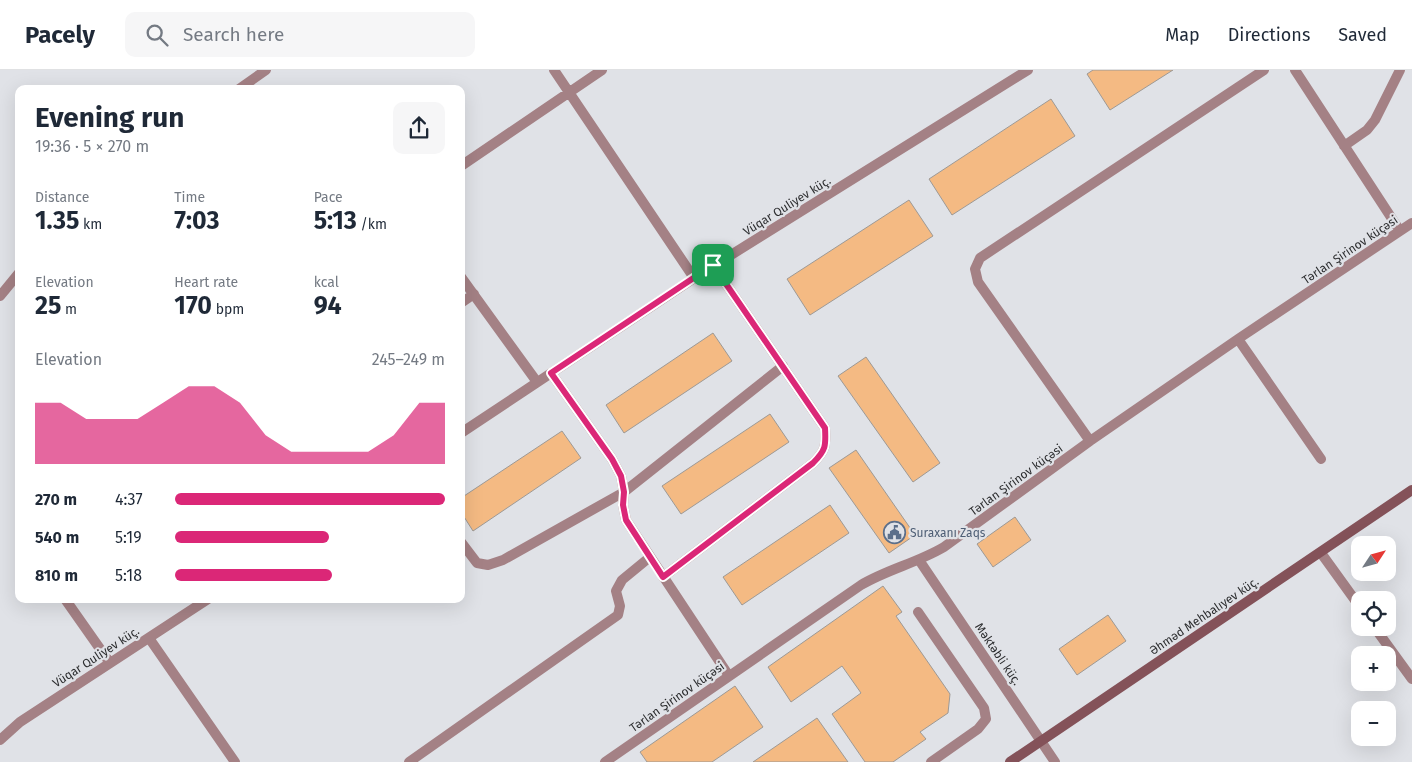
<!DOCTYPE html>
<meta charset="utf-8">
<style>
:root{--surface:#fff;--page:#f6f6f7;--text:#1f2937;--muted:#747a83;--line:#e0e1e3;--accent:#db2777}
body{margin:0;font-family:"Fira Sans",sans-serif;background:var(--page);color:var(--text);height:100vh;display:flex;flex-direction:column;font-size:19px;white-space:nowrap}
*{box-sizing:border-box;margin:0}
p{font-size:16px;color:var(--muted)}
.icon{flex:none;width:28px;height:28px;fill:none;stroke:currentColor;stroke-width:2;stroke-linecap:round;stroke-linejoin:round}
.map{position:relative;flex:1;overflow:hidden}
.details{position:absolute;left:15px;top:15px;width:450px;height:518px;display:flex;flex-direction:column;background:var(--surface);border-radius:10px;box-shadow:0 5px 20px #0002}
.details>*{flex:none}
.needle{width:32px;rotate:54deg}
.controls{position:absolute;left:1351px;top:466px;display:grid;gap:10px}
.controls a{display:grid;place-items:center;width:45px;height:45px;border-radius:10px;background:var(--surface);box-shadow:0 5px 20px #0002;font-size:25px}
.pin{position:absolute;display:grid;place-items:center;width:42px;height:42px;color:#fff;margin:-21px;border-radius:10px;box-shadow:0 2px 8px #0006}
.round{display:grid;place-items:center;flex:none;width:52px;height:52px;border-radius:10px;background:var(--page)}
.summary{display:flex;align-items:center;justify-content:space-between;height:85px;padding:0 20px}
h1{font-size:28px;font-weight:700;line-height:38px}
.stats{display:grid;grid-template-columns:repeat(3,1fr);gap:8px;height:85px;padding:5px 20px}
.stats div{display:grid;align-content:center}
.stats b{font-size:25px;font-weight:700}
.stats small{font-size:14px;font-weight:400}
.stats p{font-size:14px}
.chart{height:140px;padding:10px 20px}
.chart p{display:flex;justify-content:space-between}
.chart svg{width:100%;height:90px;margin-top:5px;fill:var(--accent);opacity:.7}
ul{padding:0 20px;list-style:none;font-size:16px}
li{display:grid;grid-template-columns:80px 60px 1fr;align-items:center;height:38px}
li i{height:12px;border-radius:6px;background:var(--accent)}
header{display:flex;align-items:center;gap:30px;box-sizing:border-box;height:70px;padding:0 25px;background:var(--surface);border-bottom:1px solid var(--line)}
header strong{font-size:24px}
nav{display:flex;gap:28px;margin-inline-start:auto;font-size:18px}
.search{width:350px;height:45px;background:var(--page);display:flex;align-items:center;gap:12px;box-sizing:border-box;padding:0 18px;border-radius:10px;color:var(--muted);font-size:19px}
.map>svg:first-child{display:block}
.building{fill:#f4ba83;stroke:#9d9995}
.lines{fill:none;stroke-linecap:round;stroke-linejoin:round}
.lane{stroke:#a48185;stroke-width:10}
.street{stroke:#a48185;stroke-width:10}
.secondary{stroke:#845259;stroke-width:10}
.route-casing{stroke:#fff;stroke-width:10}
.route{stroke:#db2777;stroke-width:6}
.labels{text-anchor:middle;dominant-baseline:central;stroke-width:4.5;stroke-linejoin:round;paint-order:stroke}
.street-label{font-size:12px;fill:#2c2d2f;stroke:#e0e2e7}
.service-label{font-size:12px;fill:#4e5e75;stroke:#e0e2e7;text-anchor:start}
</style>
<header>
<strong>Pacely</strong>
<div class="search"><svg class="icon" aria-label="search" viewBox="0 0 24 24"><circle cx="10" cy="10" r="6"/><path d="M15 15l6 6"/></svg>Search here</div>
<nav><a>Map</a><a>Directions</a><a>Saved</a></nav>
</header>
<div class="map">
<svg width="1412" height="692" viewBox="0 0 1412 692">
<rect width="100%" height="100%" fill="#e0e2e7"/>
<!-- building -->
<path class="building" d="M1093,0H1173L1110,40L1087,4Z
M1051,29L1075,66L952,145L929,109Z
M909,130L933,166L810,245L787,209Z
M713,263L732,291L624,363L606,335Z
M866,287L940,393L913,412L838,306Z
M770,344L789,372L681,444L662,416Z
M562,361L581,388L473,461L461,442V428Z
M856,380L915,465L889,483L829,398Z
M830,435L849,463L742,535L723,507Z
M1015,447L1031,470L993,497L977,474Z
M883,516L902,542L896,546L950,624L948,643L920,662L926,669L893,692H865L832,644L861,623L842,596L791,632L768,597Z
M1108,545L1126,571L1077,605L1059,579Z
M735,616L763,657L712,692H647L640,682Z
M817,648L848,692H753Z"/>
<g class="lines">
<!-- lane -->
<path class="lane" d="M918,542L984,638L986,649L978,659L931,692"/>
<!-- street -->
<path class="street" d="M554,0L694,208
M1295,0L1400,161
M239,19L266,0
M1344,76L1367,60L1375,50L1400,0
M461,96L602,0
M461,207L537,312
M0,226L19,203
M461,233L474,224
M1238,269L1321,389
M551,303L612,389L621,406L624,422L623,435L626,450L729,606
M461,363L694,208L1028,0
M1090,371L978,212L975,199L980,188L1264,0
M461,472L477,493L488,495L503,490L624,422L783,296
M1321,483L1360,537
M919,490L1055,692
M663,507L813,393C826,380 826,376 825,358L713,195
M65,529L110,593
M1375,558L1412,609
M149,568L235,692
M0,670L20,652L208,529
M409,692L618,545L620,536L616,521L622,510L650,487
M605,692L861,515C888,499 917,493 944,477L1090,371L1238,269L1412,153"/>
<!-- secondary -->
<path class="secondary" d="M1010,692L1412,420"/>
</g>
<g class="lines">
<defs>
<path id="route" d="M713,195L825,358C826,376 826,380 813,393L663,507L626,450L623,435L624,422L621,406L612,389L551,303Z"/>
</defs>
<!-- route casing -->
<use href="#route" class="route-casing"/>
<!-- route -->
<use href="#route" class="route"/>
</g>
<!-- icons -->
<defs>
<symbol id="civic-ring" viewBox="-11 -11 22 22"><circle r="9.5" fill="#e0e2e7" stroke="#5c6f8a" stroke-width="1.5"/><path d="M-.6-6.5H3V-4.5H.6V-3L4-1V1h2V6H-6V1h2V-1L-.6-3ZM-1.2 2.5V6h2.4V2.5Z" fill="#5c6f8a"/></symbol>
</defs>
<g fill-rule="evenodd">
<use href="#civic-ring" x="882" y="450" width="25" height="25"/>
</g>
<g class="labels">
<!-- street labels -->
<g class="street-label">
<text transform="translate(787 136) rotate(-32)">Vüqar Quliyev küç.</text>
<text transform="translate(1350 180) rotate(-34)">Tərlan Şirinov küçəsi</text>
<text transform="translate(1016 410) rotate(-36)">Tərlan Şirinov küçəsi</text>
<text transform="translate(1204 546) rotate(-34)">Əhməd Mehbalıyev küç.</text>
<text transform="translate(998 584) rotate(56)">Məktəbli küç.</text>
<text transform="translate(96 587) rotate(-33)">Vüqar Quliyev küç.</text>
<text transform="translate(677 627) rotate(-35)">Tərlan Şirinov küçəsi</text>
</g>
<!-- service labels -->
<g class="service-label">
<text x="910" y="463">Suraxanı Zaqs</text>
</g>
</g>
</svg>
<div class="controls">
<a><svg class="needle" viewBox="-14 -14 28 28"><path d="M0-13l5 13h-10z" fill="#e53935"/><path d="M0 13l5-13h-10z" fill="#747a83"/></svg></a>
<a><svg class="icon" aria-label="locate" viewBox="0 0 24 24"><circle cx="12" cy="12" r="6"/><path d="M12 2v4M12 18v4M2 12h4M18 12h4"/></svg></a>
<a>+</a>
<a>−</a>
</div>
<div class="pin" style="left:713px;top:195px;background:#1e9e55"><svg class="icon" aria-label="arrive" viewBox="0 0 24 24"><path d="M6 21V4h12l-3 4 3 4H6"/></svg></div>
<section class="details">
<div class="summary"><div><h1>Evening run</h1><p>19:36 · 5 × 270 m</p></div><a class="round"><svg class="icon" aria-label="share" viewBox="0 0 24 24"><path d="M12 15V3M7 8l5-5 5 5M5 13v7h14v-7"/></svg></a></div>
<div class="stats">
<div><p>Distance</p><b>1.35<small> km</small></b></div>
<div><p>Time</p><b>7:03</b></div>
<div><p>Pace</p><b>5:13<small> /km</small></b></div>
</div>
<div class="stats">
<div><p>Elevation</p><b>25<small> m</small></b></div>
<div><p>Heart rate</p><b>170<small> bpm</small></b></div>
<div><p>kcal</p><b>94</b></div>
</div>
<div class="chart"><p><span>Elevation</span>245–249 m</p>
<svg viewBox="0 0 160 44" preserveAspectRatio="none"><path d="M0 44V14L10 14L20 22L30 22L40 22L50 14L60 6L70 6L80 14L90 30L100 38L110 38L120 38L130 38L140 30L150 14L160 14V44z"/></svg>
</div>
<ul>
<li><b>270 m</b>4:37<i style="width:100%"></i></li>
<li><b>540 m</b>5:19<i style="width:57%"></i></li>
<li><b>810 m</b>5:18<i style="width:58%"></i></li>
</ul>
</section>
</div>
